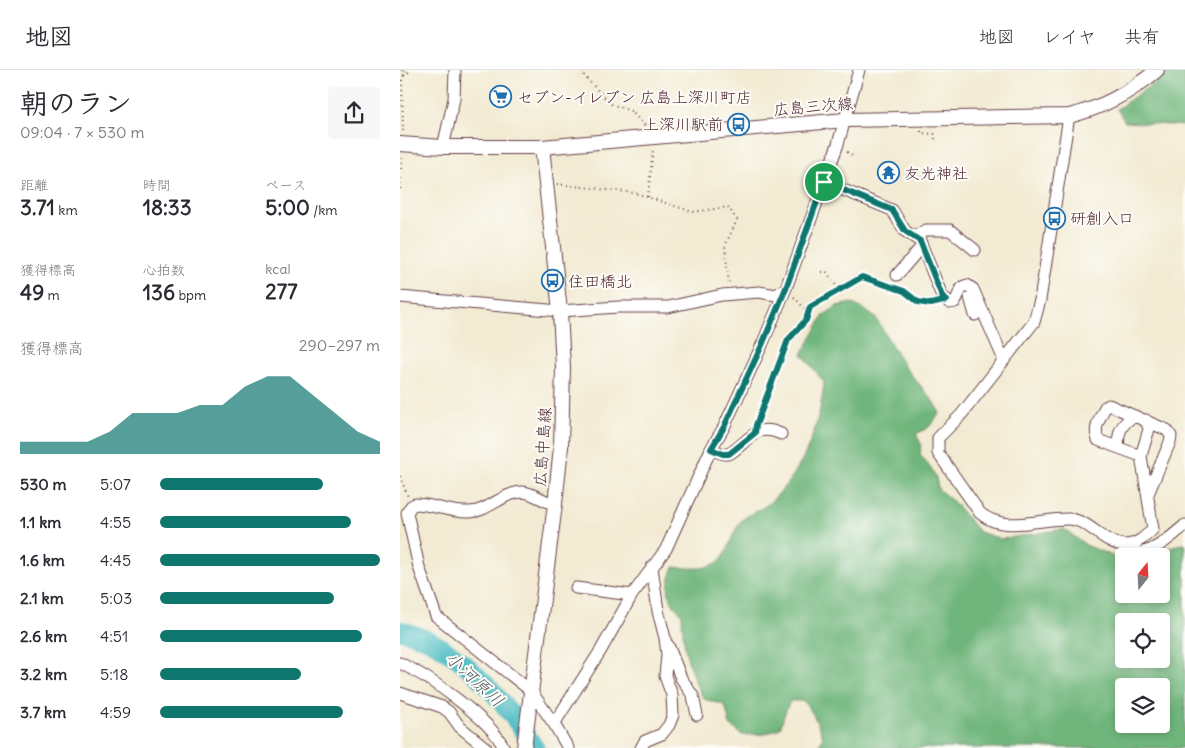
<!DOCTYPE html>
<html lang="ja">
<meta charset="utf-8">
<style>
:root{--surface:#fff;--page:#f7f7f7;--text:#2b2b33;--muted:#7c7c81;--line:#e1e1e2;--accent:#0f766e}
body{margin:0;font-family:Delius,"Klee One",sans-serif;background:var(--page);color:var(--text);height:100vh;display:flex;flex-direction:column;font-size:19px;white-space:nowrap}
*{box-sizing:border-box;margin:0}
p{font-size:16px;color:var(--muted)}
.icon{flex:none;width:28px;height:28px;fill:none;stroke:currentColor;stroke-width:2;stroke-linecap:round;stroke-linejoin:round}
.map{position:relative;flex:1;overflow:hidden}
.panel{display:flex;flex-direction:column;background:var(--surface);width:400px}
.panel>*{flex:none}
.needle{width:32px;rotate:18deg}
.controls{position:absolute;left:715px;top:478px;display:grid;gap:10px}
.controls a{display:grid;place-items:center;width:55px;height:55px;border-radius:5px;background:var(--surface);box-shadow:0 2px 8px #0003;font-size:25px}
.pin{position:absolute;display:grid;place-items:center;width:42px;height:42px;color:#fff;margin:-21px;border:2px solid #fff;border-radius:50%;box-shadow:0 1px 5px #0007}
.round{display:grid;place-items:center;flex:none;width:52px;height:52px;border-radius:5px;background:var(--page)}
.headline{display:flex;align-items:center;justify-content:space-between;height:85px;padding:0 20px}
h1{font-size:28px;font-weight:700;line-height:38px}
.stats{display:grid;grid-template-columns:repeat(3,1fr);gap:8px;height:85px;padding:5px 20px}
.stats div{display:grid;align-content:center}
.stats b{font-size:21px;font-weight:700}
.stats small{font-size:14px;font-weight:400}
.stats p{font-size:14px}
.chart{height:140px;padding:10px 20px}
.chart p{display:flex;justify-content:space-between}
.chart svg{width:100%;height:90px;margin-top:5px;fill:var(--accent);opacity:.7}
ul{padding:0 20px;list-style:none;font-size:16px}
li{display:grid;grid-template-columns:80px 60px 1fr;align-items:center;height:38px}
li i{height:12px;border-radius:6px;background:var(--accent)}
header{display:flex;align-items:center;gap:30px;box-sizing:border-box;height:70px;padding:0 25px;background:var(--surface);border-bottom:1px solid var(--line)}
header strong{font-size:24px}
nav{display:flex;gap:28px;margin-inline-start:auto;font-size:18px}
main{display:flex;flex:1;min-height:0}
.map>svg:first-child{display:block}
.forest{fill:#6fb67b;stroke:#5c6a53;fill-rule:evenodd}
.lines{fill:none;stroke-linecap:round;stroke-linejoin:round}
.river{stroke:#4cbbc3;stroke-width:19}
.minor-casing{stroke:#633d44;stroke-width:13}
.major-casing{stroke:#633d44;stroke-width:16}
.path{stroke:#633d44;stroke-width:2;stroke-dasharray:1 4;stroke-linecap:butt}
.minor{stroke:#fff;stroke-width:11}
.major{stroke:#fff;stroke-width:14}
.route-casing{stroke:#fff;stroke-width:10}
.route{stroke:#0f766e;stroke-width:6}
.labels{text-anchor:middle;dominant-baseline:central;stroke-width:4;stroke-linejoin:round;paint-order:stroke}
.poi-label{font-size:16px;fill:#4a1f2b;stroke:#fdfcf7;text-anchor:start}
.street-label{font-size:16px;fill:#4a1f2b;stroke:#fdfcf7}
.water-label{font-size:18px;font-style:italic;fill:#4b5d68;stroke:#fdfcf7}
</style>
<header>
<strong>地図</strong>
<nav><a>地図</a><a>レイヤ</a><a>共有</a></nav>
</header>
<main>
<section class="panel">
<div class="headline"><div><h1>朝のラン</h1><p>09:04 · 7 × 530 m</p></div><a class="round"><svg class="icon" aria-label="share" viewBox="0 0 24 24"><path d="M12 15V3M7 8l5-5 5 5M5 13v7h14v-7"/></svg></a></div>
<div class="stats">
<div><p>距離</p><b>3.71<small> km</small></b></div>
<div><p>時間</p><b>18:33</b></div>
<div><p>ペース</p><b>5:00<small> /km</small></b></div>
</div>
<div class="stats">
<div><p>獲得標高</p><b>49<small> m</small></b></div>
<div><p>心拍数</p><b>136<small> bpm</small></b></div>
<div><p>kcal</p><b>277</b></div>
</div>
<div class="chart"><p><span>獲得標高</span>290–297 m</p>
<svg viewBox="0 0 160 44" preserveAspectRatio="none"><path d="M0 44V38L10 38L20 38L30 38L40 33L50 24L60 24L70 24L80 20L90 20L100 11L110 6L120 6L130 15L140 24L150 33L160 38V44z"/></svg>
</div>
<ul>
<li><b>530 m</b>5:07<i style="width:74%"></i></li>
<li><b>1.1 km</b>4:55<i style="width:87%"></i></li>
<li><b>1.6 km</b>4:45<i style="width:100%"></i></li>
<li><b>2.1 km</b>5:03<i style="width:79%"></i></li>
<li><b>2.6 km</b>4:51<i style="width:92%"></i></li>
<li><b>3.2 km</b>5:18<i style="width:64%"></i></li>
<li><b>3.7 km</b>4:59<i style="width:83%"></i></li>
</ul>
</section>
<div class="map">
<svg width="785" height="678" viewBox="0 0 785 678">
<rect width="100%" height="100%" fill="#fdfcf7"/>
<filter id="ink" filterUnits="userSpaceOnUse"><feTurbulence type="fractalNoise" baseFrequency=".02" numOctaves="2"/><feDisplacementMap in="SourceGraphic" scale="10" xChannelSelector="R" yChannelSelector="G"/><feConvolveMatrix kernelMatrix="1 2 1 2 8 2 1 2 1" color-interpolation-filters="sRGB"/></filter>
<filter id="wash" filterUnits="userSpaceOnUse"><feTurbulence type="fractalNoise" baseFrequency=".0096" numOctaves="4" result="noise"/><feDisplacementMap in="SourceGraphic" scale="20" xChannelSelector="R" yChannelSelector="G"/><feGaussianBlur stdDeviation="1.12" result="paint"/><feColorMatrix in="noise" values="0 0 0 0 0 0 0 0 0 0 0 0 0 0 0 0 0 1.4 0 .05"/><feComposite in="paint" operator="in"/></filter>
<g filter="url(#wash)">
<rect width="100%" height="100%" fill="#f2ead2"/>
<!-- forest -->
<path class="forest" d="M772,0H785V56L725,52L717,39Z
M451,233L463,239L476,248L504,296L531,328L540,343L529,357L516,364L521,374L520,385C530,395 537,404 538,419L555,433L579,462L602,469L664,459L686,475L724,491V524H761V486H757C766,477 773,475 785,474V678H418L423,666L413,644L404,631H390L385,643L380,658L365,664L342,665L330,655L325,635L304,629C289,605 282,573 282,545C266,526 265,520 274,497C299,499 320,502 330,473C333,466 337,455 342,450C350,443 361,440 368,434C403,404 420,356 424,312L402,284L424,245L437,236ZM724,551H761V589H724ZM724,616H761V654H724Z"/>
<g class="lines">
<!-- river -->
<path class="river" d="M0,560C12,564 25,568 36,574C78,598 109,639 135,678"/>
</g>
</g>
<g filter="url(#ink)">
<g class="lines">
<defs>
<path id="minor" d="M669,46L640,230L634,252L561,345L538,368V383L580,443C604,464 640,448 669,449C690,450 703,474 724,475C737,475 745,467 753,459L741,386L749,359L746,350
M43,77L54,29L55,0
M424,112L492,140L505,161L520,171L542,226L550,233L555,232L562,217L567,215L573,219L604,290
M514,167L526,160H550L575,180
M497,205L522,176
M0,227L160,241L218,237H268L322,225L359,222L376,225L386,218
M570,227L575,245
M734,346C721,354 717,363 719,378L741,386
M719,378L698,370C693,358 700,348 705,337L709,335L767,360L771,366L770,372L748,424
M311,379C316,381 321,384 326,384C331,384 333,381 336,379C353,365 359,354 381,364
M155,434C144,432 134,423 123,422C103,422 88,442 69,442C50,443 33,434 15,434L11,436L7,443L19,497L36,546L131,621L154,654L201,580L232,525L266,479L311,379L324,357L362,275L386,218L438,74L459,0
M723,476C742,495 771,467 785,455
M176,518L232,525
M268,575L281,608L293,626L297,645
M0,593C29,607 91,649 104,678
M0,623L42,637L49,642L60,657L86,678
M154,654L168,678
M241,678L245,671L262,664L269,655L273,645L272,625L265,606L267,585L265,568L258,541L252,497"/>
<path id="major" d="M0,74L43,77H142L445,50L669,46C702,38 730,23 757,0
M124,678L155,434L161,377L163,298L160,241L142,77"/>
</defs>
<!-- minor casing -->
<use href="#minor" class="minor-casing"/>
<!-- major casing -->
<use href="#major" class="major-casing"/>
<!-- path -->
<path class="path" d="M2,0L4,5L12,0
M183,0L184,6L211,34L231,41L245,56
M3,61L2,10L6,0
M521,61V63L535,64V69
M447,82L455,88
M157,114L235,123L293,142L328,137L337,150L325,176L329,215
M0,119L2,86
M248,127L253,79
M422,202L426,201L439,220
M394,227L408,242L410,237L463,207L504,221L518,232L531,235L535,233
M357,351L387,270L407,250L408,242
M0,406L8,427"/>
<!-- minor -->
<use href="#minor" class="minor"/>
<!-- major -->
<use href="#major" class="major"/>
</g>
</g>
<g class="lines" filter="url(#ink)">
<defs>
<path id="route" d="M424,112L492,140L505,161L520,171L542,226L547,230L531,234L518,232L504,221L462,207L410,237L406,250L388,270L356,355L355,363L329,384H323L311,379L324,357L362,275L386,218Z"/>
</defs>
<!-- route casing -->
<use href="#route" class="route-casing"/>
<!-- route -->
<use href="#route" class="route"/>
</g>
<!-- icons -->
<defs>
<symbol id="supermarket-ring" viewBox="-11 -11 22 22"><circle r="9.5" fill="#fdfcf7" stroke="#1f6fb2" stroke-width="1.5"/><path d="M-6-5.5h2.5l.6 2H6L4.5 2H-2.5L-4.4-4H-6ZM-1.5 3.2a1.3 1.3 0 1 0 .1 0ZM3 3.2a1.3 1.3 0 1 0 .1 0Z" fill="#1f6fb2"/></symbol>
<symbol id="bus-ring" viewBox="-11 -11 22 22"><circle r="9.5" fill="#fdfcf7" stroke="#1f6fb2" stroke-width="1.5"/><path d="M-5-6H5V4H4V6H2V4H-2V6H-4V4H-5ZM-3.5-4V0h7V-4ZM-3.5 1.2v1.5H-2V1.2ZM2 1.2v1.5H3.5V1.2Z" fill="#1f6fb2"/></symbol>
<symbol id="temple-ring" viewBox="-11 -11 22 22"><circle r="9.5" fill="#fdfcf7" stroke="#1f6fb2" stroke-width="1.5"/><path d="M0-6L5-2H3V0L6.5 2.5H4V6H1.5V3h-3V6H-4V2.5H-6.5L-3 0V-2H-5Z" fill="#1f6fb2"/></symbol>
</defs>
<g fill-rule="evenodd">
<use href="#supermarket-ring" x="88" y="14" width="25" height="25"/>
<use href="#bus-ring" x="326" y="42" width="25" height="25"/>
<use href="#temple-ring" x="476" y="90" width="25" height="25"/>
<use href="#bus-ring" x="642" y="136" width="25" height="25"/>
<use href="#bus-ring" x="140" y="198" width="25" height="25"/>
</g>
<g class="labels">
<!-- poi labels -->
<g class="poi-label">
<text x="117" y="27">セブン-イレブン 広島上深川町店</text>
<text x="323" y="54" text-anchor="end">上深川駅前</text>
<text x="504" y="103">友光神社</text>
<text x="670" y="148">研創入口</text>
<text x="168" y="211">住田橋北</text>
</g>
<!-- street labels -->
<g class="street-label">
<text transform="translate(413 36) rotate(-5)">広島三次線</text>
<text transform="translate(142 377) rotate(-86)">広島中島線</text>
</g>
<!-- water labels -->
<g class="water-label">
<text transform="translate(75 609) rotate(43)">小河原川</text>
</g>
</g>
</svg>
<div class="controls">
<a><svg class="needle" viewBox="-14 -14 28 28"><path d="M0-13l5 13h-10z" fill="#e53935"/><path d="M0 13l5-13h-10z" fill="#7c7c81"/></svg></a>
<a><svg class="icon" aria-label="locate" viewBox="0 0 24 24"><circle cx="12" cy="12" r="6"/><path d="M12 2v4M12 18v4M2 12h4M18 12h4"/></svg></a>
<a><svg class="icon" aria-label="layers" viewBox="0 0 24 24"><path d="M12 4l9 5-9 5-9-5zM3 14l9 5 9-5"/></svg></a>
</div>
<div class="pin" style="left:424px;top:112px;background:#1e9e55"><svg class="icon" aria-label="arrive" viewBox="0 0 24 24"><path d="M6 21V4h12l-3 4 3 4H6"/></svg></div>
</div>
</main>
